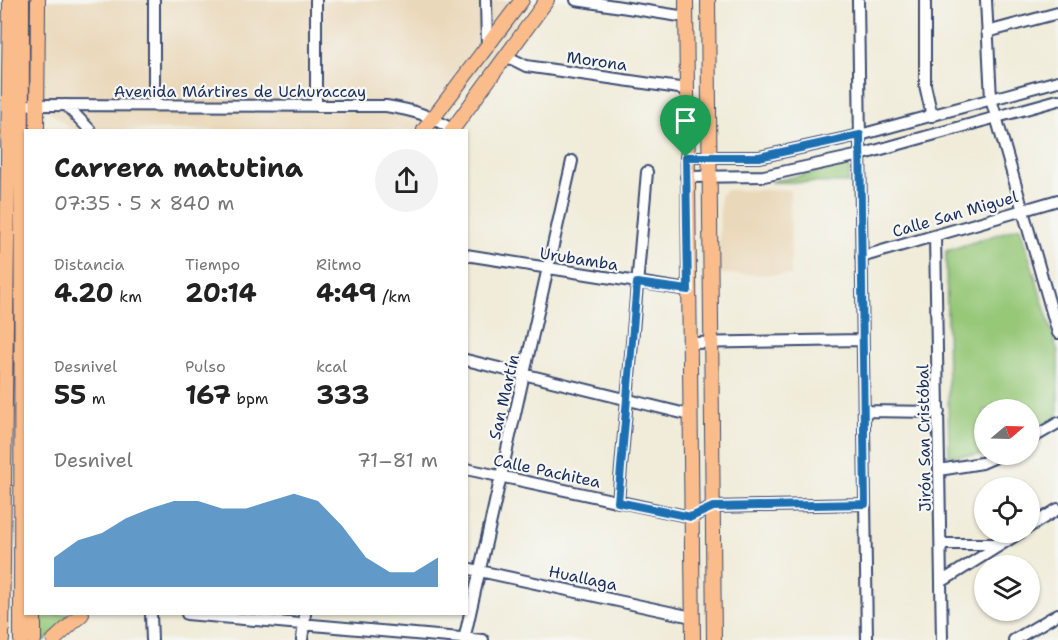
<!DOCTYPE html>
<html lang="es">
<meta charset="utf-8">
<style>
:root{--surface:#fff;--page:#f2f2f2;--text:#222;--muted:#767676;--accent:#1f6fb2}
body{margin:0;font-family:"Shantell Sans",sans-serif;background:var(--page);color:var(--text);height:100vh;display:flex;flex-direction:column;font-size:22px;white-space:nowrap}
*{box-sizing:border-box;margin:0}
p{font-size:20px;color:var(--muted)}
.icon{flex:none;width:33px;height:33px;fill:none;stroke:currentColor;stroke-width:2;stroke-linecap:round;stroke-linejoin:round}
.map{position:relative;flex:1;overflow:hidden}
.panel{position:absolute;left:24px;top:129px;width:444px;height:486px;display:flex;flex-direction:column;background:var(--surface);border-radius:0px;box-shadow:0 2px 4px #0004}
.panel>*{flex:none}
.needle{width:39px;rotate:71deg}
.tools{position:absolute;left:974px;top:399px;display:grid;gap:12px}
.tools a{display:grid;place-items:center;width:66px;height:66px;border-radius:50%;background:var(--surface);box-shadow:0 2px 4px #0004;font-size:30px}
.pin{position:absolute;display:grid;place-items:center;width:51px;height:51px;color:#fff;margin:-62px -26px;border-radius:50% 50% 50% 0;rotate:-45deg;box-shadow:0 0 6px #0007}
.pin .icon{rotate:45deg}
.round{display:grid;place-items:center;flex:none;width:63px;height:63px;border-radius:32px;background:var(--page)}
.overview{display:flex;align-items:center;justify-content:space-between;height:102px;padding:0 30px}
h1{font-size:27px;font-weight:700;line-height:45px}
.metrics{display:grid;grid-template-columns:repeat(3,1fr);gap:9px;height:102px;padding:6px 30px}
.metrics div{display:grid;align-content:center}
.metrics b{font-size:26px;font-weight:700}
.metrics small{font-size:16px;font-weight:400}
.metrics p{font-size:16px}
.chart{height:168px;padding:12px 30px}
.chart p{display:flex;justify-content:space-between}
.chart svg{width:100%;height:108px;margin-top:6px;fill:var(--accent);opacity:.7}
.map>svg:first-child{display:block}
.built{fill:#ead8ba}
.green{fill:#96c878;stroke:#587c6b;stroke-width:1.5}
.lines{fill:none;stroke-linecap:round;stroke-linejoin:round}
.minor-casing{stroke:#3b4b70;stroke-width:14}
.major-casing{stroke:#3b4b70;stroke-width:16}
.minor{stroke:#fff;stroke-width:10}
.major{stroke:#fabc8b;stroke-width:14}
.route-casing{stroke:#fff;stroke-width:12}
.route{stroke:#1f6fb2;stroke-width:8}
.labels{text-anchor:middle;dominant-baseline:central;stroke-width:4.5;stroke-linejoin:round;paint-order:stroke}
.street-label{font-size:16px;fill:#1b2f5e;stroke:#f6f6f2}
</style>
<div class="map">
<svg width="1058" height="640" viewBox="0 0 1058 640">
<rect width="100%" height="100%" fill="#f6f6f2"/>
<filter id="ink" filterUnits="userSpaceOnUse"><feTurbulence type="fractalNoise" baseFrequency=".0167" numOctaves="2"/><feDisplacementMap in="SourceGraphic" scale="12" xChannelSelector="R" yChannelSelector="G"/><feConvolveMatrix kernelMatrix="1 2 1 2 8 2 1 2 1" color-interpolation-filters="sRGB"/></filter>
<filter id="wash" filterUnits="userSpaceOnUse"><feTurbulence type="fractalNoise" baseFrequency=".008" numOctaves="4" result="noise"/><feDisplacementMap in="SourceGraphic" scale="24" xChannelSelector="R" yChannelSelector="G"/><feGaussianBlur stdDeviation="1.35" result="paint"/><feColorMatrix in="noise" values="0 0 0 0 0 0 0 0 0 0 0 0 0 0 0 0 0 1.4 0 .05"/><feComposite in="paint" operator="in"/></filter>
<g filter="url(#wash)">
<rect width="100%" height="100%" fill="#f0ecd9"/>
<!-- built -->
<path class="built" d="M33,0H533L435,130H72L30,96Z
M726,190H790L791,275L719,274L720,196Z"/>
<!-- green -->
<path class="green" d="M850,165L848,183L770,182Z
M1020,227L1058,352V418L1029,433V410H984V454L987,455L949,456L946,251Z
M41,614H74L46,640H40Z"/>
</g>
<g filter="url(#ink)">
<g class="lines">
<defs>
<path id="minor" d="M316,0V106
M486,0L487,46
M576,0L686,17
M858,0L867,640
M925,0V85L932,116
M986,0L991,99L1058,333
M987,32L1058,13
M506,56L526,66L686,89
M31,105L386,106C412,110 431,115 452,130
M66,105L90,130
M154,105V0
M686,157H759L860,135L1058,81
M686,177L764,176L860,155L1058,100
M935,236L942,640
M466,255L688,290
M861,257L1058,200
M689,343L862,340
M466,360L690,415
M864,411L939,412
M1029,440L1058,423
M466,469L691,517L713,507L865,504
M939,470L982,463L1003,454
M618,502L647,172
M1029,527L1058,509
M941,544H1001
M466,568L692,617
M941,582L1021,532
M151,614L152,640
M187,614L483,640
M302,640L305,614
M464,640L572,161
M1014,640L1058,614"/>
<path id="major" d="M686,0L693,640
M708,0L714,640
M37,130L38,0
M424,130L522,0
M452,130L547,0
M2,640L10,0
M21,640L22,0
M34,640V614
M54,640L82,614"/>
</defs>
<!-- minor casing -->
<use href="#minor" class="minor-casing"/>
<!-- major casing -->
<use href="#major" class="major-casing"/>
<!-- minor -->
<use href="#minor" class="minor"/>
<!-- major -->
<use href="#major" class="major"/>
</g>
</g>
<g class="lines" filter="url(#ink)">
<defs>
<path id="route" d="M860,135L865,504L713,507L691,517L618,502L637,283L688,290L686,157H759Z"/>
</defs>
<!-- route casing -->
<use href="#route" class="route-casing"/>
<!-- route -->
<use href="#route" class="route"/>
</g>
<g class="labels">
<!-- street labels -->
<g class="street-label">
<text transform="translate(597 61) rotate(8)">Morona</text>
<text x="240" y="91">Avenida Mártires de Uchuraccay</text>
<text transform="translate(955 214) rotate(-16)">Calle San Miguel</text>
<text transform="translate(579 259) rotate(9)">Urubamba</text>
<text transform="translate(504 397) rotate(-77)">San Martín</text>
<text transform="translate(924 438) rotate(-91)">Jirón San Cristóbal</text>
<text transform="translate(547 471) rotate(12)">Calle Pachitea</text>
<text transform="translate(583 578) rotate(12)">Huallaga</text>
</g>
</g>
</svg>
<div class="tools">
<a><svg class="needle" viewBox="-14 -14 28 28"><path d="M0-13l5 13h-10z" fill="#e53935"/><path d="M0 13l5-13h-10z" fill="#767676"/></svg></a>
<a><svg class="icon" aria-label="locate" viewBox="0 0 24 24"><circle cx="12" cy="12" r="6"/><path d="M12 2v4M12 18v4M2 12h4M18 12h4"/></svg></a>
<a><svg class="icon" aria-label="layers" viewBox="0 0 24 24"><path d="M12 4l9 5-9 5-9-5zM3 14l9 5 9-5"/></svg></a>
</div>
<div class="pin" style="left:686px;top:157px;background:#1e9e55"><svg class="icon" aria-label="arrive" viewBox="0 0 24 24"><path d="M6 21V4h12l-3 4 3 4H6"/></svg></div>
<section class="panel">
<div class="overview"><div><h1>Carrera matutina</h1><p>07:35 · 5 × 840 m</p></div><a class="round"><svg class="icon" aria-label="share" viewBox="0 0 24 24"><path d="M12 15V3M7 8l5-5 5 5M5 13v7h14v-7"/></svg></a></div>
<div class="metrics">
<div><p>Distancia</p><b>4.20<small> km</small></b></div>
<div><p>Tiempo</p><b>20:14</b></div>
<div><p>Ritmo</p><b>4:49<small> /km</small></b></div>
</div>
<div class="metrics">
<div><p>Desnivel</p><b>55<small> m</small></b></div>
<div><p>Pulso</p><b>167<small> bpm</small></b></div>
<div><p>kcal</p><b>333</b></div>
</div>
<div class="chart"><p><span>Desnivel</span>71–81 m</p>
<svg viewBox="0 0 160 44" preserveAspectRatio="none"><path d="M0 44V32L10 25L20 22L30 16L40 12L50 9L60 9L70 12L80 12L90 9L100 6L110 9L120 19L130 32L140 38L150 38L160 32V44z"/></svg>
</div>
</section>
</div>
